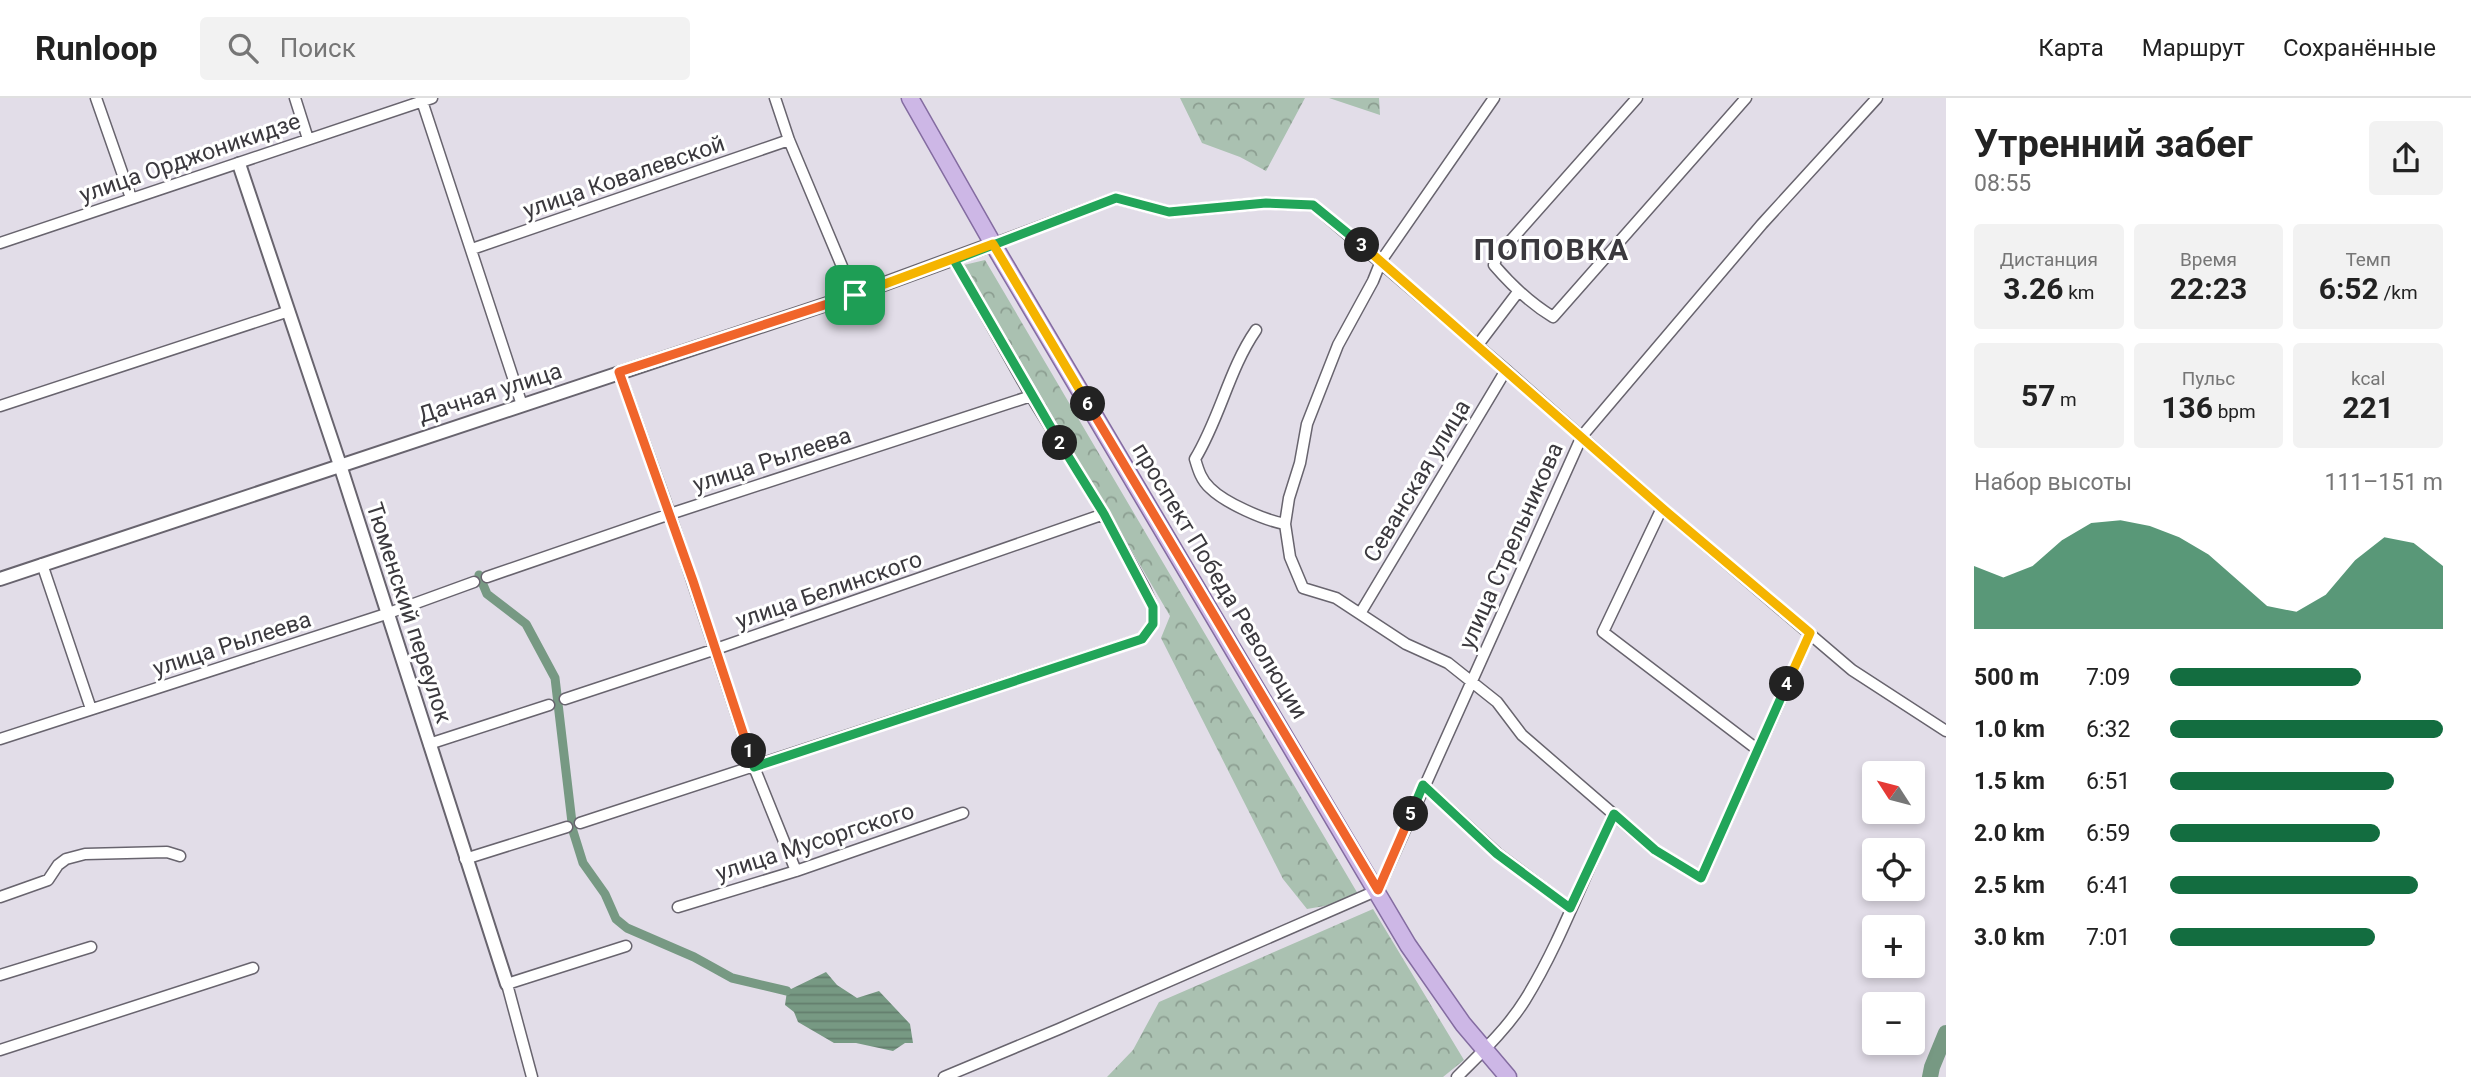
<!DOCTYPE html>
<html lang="ru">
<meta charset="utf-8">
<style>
:root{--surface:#fff;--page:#f2f2f2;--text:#222;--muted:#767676;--line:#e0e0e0;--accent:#136d40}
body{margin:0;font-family:Roboto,sans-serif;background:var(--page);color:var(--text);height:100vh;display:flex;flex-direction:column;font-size:26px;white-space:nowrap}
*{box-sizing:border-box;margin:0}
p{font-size:23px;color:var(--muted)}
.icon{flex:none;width:38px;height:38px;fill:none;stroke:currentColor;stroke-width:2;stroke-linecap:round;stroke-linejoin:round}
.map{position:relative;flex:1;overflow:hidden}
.panel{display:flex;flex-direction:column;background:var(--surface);width:525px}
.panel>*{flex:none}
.needle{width:46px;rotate:306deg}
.fabs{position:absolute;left:1862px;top:663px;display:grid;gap:14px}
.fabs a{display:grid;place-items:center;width:63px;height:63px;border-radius:7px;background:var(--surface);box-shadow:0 4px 10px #0003;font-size:35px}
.pin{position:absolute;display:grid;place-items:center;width:60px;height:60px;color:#fff;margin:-30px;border-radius:14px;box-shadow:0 4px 10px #0006}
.km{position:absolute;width:35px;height:35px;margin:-18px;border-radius:50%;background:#222;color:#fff;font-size:19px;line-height:35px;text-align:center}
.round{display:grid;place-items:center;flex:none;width:74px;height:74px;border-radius:7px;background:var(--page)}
.overview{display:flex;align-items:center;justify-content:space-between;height:119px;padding:0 28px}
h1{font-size:38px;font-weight:700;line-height:52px}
.figures{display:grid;grid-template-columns:repeat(3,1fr);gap:10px;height:119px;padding:7px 28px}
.figures div{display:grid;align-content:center;border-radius:7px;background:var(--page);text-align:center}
.figures b{font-size:30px;font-weight:700}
.figures small{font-size:19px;font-weight:400}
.figures p{font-size:19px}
.chart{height:196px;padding:14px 28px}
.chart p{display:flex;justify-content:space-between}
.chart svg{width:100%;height:126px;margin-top:7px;fill:var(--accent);opacity:.7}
ul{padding:0 28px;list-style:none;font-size:23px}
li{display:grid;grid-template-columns:112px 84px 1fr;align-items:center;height:52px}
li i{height:18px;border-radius:9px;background:var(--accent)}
header{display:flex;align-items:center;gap:42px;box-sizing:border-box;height:98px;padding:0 35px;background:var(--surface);border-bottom:2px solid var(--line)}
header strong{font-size:33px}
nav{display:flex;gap:38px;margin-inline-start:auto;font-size:24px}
.search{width:490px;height:63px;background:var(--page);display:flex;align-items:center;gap:18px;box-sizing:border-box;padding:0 24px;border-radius:7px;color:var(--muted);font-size:26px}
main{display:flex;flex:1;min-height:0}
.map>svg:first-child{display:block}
.forest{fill:url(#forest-crowns)}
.water{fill:url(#water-rules)}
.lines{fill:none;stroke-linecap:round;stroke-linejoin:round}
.canal{stroke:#779983;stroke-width:9}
.river{stroke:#779983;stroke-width:16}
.minor-casing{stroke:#68646e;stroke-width:13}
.tertiary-casing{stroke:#68646e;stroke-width:16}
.primary-casing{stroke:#846ca1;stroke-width:19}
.minor{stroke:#fff;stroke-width:10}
.tertiary{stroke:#fff;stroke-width:12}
.primary{stroke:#cdb7e6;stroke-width:16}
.split-1-casing{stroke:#fff;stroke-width:14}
.split-2-casing{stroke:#fff;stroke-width:14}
.split-3-casing{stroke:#fff;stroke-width:14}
.split-4-casing{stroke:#fff;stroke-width:14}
.split-5-casing{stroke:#fff;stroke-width:14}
.split-6-casing{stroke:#fff;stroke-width:14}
.split-7-casing{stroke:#fff;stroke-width:14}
.split-1{stroke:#f0652b;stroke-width:9}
.split-2{stroke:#22a559;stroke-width:9}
.split-3{stroke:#22a559;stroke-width:9}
.split-4{stroke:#f5b400;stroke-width:9}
.split-5{stroke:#22a559;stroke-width:9}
.split-6{stroke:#f0652b;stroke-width:9}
.split-7{stroke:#f5b400;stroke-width:9}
.labels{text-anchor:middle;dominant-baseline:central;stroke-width:6;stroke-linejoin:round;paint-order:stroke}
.street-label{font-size:23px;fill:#3b393e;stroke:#fff}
.district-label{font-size:30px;font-weight:bold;letter-spacing:2px;fill:#3b393e;stroke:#fff}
</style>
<header>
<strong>Runloop</strong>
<div class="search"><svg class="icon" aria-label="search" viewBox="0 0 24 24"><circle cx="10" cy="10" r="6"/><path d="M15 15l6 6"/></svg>Поиск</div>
<nav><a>Карта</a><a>Маршрут</a><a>Сохранённые</a></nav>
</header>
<main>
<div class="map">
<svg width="1946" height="979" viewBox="0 0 1946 979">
<defs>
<pattern id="forest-crowns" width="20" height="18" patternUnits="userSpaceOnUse" patternTransform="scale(1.75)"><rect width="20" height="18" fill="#aac1b1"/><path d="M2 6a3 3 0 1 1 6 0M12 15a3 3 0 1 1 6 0" fill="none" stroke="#8c9e91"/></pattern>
<pattern id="water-rules" width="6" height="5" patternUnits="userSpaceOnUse" patternTransform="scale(1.75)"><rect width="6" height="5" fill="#779983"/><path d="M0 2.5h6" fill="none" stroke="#637e6d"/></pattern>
</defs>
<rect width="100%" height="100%" fill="#e2dde8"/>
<!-- forest -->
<path class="forest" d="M1180,0H1305L1266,73L1240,59L1202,45Z
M1329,0H1379L1380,17Z
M985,162L1358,796L1330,807L1307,811L1283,781L1161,540L1170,518L964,167Z
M1373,811L1464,962L1443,979H1107L1133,952L1159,904Z"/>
<!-- water -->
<path class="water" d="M826,874L837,887L857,900L879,893L910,926L913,945H905L893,953L856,945H834L798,924L794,914L785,907L787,893Z"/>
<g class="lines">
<!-- canal -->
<path class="canal" d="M479,477L487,496L526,526L555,580L573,733L583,765L605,796L616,821L627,830L694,859L732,880L787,893"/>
<!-- river -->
<path class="river" d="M1930,979L1932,969L1946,935"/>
<defs>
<path id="minor" d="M96,0L131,100
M295,0L308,41
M775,0L789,42L854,197
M1494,0L1381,163L1373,183L1338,247L1307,326L1300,365L1289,400L1285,426L1290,459L1303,490L1336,500L1406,546L1448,565L1497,604L1522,637L1655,752L1701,780L1810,535
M1637,0L1497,158L1494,167C1512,188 1530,205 1553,219L1746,0
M422,3L522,307
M0,145L432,0
M993,146L1116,100L1169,114L1266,105L1313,107L1506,272L1662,410L1852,572L1946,633
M472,151L789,42
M1256,232C1229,271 1220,320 1195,361C1198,371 1201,382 1210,390C1225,405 1264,422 1285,426
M1477,248L1518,194
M619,274L670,416L754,669L796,773
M0,308L289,213
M1662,410L1603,534L1758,652
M42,466L91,611
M487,479L670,416L1031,298
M1361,514L1506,272
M565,601L716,551L1104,416
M0,641L386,516L474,484
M429,646L549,607
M1423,687L1498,756L1570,810
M580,725L1142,541L1153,526V509L1144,489L1104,416L1031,298L954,161
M465,761L567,729
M0,799L48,782L58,767L66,761L85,756L167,754L180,758
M678,809L796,773L963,715
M0,877L91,849
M0,952L253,870
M532,979L507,886L626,848
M944,979L1059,931L1378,792L1582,338L1762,126L1877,0
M1457,979C1480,956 1507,931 1525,902C1561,844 1584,777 1614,716"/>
<path id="tertiary" d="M239,66L340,367L507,886
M0,481L854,197L993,146"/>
<path id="primary" d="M910,0L993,146L1408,847L1463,926L1508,979"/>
</defs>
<!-- minor casing -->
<use href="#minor" class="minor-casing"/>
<!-- tertiary casing -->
<use href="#tertiary" class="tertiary-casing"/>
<!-- primary casing -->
<use href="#primary" class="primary-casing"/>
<!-- minor -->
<use href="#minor" class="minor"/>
<!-- tertiary -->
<use href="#tertiary" class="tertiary"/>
<!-- primary -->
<use href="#primary" class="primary"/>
</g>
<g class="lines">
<defs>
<path id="split-1" d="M749,653L693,483L619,274L855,197"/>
<path id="split-2" d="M749,653L754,669L1142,541L1153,526V509L1104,416L1060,345"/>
<path id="split-3" d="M1060,345L954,162L1116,100L1169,114L1266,105L1313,107L1362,147"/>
<path id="split-4" d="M1362,147L1662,410L1810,535L1787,586"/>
<path id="split-5" d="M1411,716L1423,687L1497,756L1570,810L1614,716L1655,752L1701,780L1787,586"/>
<path id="split-6" d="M1088,306L1378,792L1411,716"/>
<path id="split-7" d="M855,197L993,146L1088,306"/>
</defs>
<!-- split-1 casing -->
<use href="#split-1" class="split-1-casing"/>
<!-- split-2 casing -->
<use href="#split-2" class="split-2-casing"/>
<!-- split-3 casing -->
<use href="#split-3" class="split-3-casing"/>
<!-- split-4 casing -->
<use href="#split-4" class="split-4-casing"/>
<!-- split-5 casing -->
<use href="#split-5" class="split-5-casing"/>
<!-- split-6 casing -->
<use href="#split-6" class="split-6-casing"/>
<!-- split-7 casing -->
<use href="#split-7" class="split-7-casing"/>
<!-- split-1 -->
<use href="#split-1" class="split-1"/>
<!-- split-2 -->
<use href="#split-2" class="split-2"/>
<!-- split-3 -->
<use href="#split-3" class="split-3"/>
<!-- split-4 -->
<use href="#split-4" class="split-4"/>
<!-- split-5 -->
<use href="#split-5" class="split-5"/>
<!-- split-6 -->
<use href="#split-6" class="split-6"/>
<!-- split-7 -->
<use href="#split-7" class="split-7"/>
</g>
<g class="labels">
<!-- street labels -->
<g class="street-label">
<text transform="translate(190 60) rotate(-19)">улица Орджоникидзе</text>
<text transform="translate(624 79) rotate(-19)">улица Ковалевской</text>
<text transform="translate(490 295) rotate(-18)">Дачная улица</text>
<text transform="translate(772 362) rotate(-18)">улица Рылеева</text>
<text transform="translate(1417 383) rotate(-59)">Севанская улица</text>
<text transform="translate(1511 448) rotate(-66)">улица Стрельникова</text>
<text transform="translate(1220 483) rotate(59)">проспект Победа Революции</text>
<text transform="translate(829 492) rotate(-19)">улица Белинского</text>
<text transform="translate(409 515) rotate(72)">Тюменский переулок</text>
<text transform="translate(232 546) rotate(-18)">улица Рылеева</text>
<text transform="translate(815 744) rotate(-18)">улица Мусоргского</text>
</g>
<!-- district labels -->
<g class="district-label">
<text x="1552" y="151">ПОПОВКА</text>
</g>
</g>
</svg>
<div class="fabs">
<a><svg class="needle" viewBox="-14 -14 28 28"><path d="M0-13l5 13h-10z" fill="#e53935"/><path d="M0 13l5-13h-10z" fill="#767676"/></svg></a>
<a><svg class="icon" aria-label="locate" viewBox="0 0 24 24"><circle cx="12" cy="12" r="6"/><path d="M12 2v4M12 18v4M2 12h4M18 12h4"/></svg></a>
<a>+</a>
<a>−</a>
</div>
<div class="pin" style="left:855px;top:197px;background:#1e9e55"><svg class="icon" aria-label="arrive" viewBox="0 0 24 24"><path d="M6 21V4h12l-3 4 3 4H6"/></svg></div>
<b class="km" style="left:749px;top:653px">1</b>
<b class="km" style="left:1060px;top:345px">2</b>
<b class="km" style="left:1362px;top:147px">3</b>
<b class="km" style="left:1787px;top:586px">4</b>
<b class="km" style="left:1411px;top:716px">5</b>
<b class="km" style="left:1088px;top:306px">6</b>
</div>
<section class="panel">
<div class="overview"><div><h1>Утренний забег</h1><p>08:55</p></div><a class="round"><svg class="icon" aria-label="share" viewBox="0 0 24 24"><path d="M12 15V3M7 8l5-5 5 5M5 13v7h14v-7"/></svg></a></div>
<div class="figures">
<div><p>Дистанция</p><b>3.26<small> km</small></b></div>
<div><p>Время</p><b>22:23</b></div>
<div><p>Темп</p><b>6:52<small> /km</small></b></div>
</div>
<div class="figures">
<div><b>57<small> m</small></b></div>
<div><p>Пульс</p><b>136<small> bpm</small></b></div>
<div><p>kcal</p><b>221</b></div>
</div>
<div class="chart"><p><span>Набор высоты</span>111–151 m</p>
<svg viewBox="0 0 160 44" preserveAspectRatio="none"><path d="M0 44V22L10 26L20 22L30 13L40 7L50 6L60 8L70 12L80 18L90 27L100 36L110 38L120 32L130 20L140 12L150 14L160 22V44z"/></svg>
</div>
<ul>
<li><b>500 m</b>7:09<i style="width:70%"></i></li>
<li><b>1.0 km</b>6:32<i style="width:100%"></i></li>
<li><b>1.5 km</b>6:51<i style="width:82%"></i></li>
<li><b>2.0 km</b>6:59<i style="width:77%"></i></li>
<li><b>2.5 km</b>6:41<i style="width:91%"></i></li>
<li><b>3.0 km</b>7:01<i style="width:75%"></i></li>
</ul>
</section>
</main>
